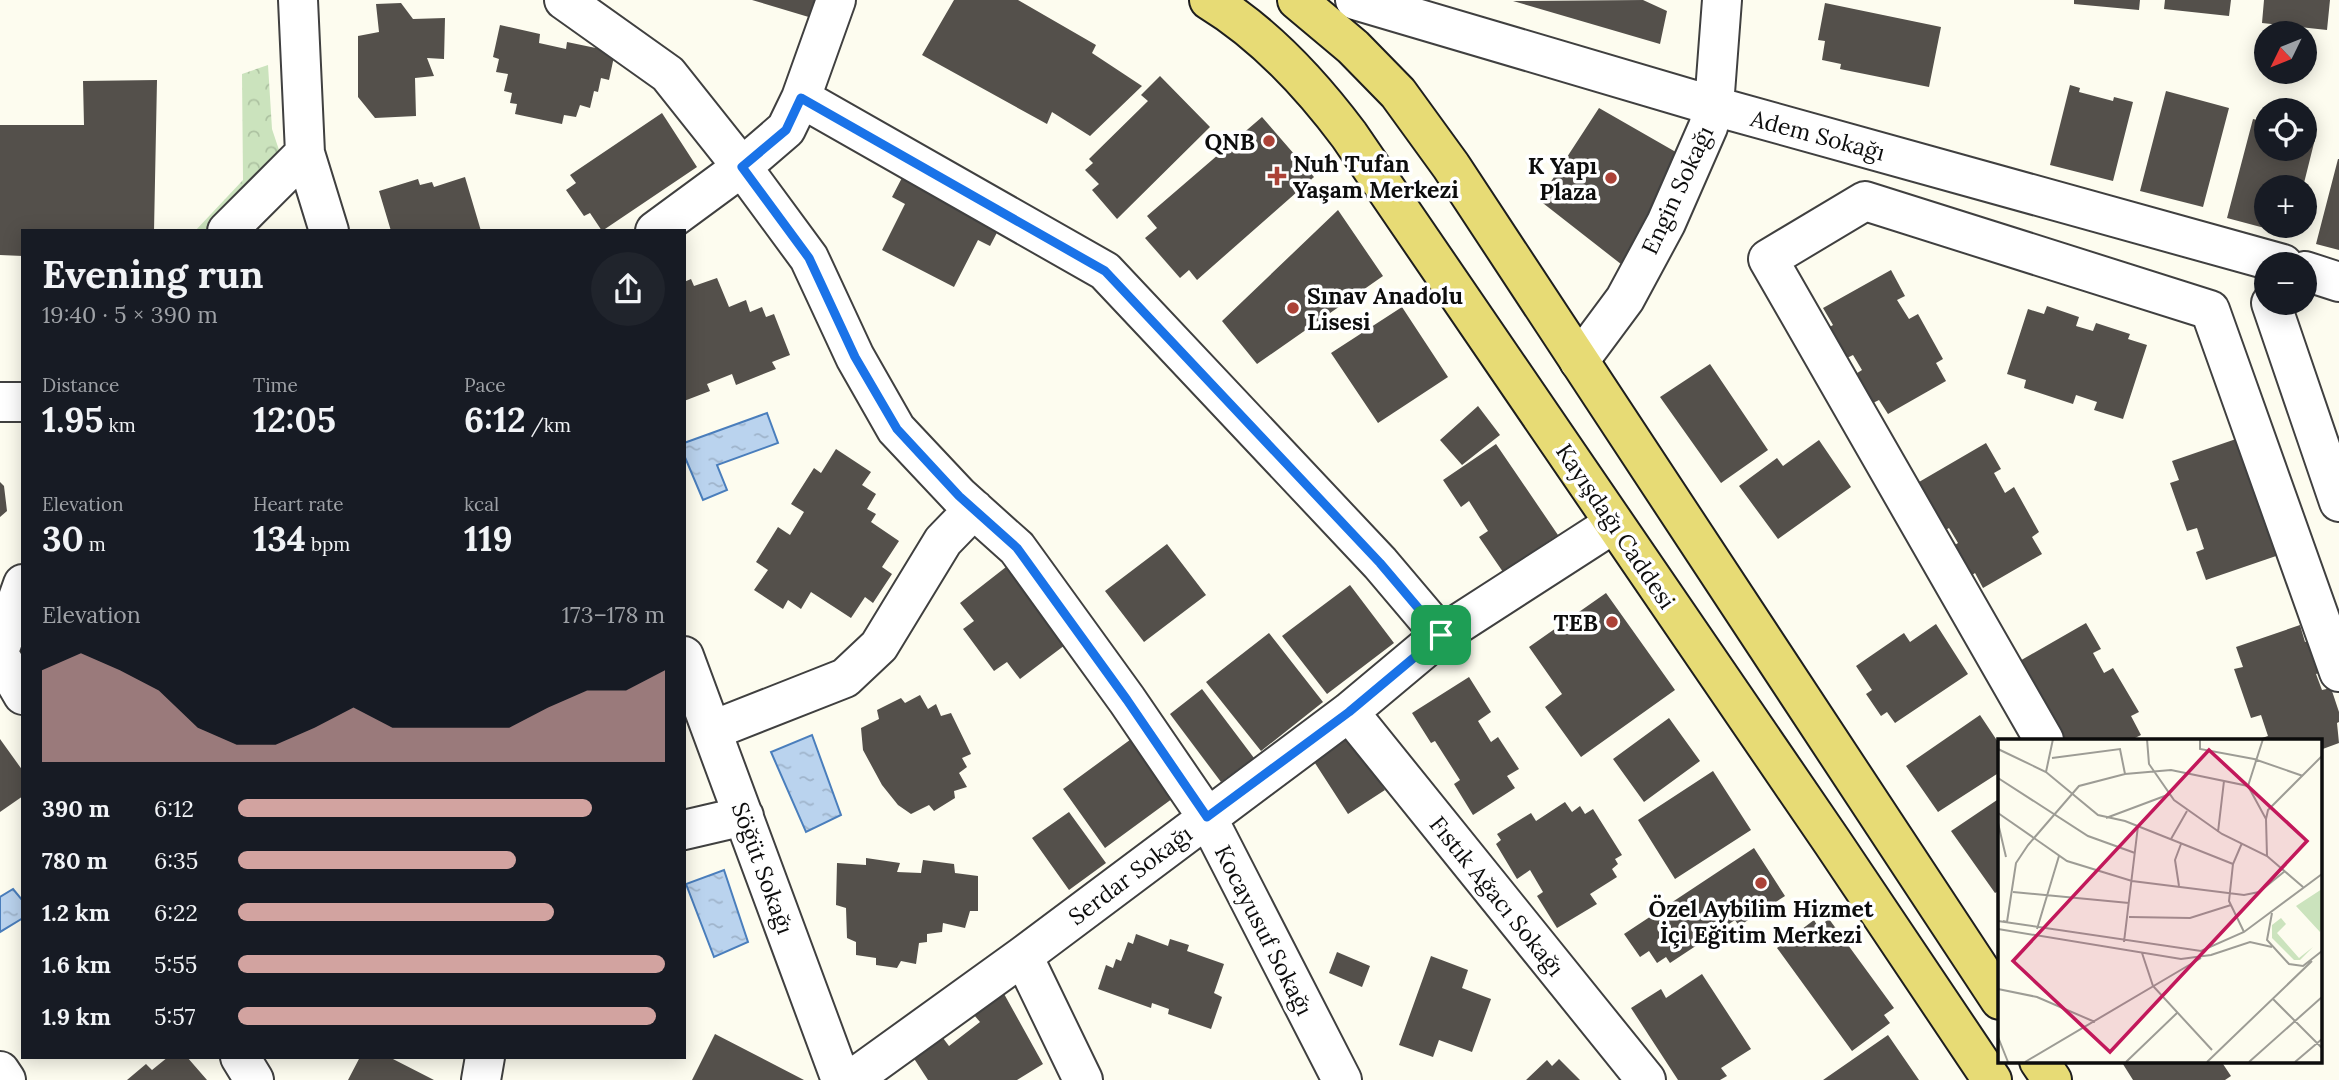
<!DOCTYPE html>
<meta charset="utf-8">
<style>
:root{--surface:#171b24;--page:#20242c;--text:#f1f3f6;--muted:#9ea1a6;--accent:#d2a3a0}
body{margin:0;font-family:Lora,serif;background:var(--page);color:var(--text);height:100vh;display:flex;flex-direction:column;font-size:26px;white-space:nowrap}
*{box-sizing:border-box;margin:0}
p{font-size:23px;color:var(--muted)}
.icon{flex:none;width:38px;height:38px;fill:none;stroke:currentColor;stroke-width:2;stroke-linecap:round;stroke-linejoin:round}
.map{position:relative;flex:1;overflow:hidden}
.side{position:absolute;left:21px;top:229px;width:665px;height:830px;display:flex;flex-direction:column;background:var(--surface);border-radius:0px;box-shadow:0 4px 18px #0003}
.side>*{flex:none}
.needle{width:46px;rotate:227deg}
.fabs{position:absolute;left:2254px;top:21px;display:grid;gap:14px}
.fabs a{display:grid;place-items:center;width:63px;height:63px;border-radius:50%;background:var(--surface);box-shadow:0 4px 18px #0003;font-size:35px}
.pin{position:absolute;display:grid;place-items:center;width:60px;height:60px;color:#fff;margin:-30px;border-radius:14px;box-shadow:0 4px 10px #0006}
.round{display:grid;place-items:center;flex:none;width:74px;height:74px;border-radius:37px;background:var(--page)}
.summary{display:flex;align-items:center;justify-content:space-between;height:119px;padding:0 21px}
h1{font-size:38px;font-weight:700;line-height:52px}
.stats{display:grid;grid-template-columns:repeat(3,1fr);gap:10px;height:119px;padding:7px 21px}
.stats div{display:grid;align-content:center}
.stats b{font-size:35px;font-weight:700}
.stats small{font-size:19px;font-weight:400}
.stats p{font-size:19px}
.chart{height:196px;padding:14px 21px}
.chart p{display:flex;justify-content:space-between}
.chart svg{width:100%;height:126px;margin-top:7px;fill:var(--accent);opacity:.7}
ul{padding:0 21px;list-style:none;font-size:23px}
li{display:grid;grid-template-columns:112px 84px 1fr;align-items:center;height:52px}
li i{height:18px;border-radius:9px;background:var(--accent)}
.map>svg:first-child{display:block}
.park{fill:url(#park-crowns)}
.water{fill:url(#water-ripples);stroke:#4a7ebc;stroke-width:2}
.building{fill:#54504b}
.lines{fill:none;stroke-linecap:round;stroke-linejoin:round}
.minor-casing{stroke:#404040;stroke-width:42}
.major-casing{stroke:#1e1e1e;stroke-width:42}
.minor{stroke:#fff;stroke-width:38}
.major{stroke:#e7db75;stroke-width:38}
.route-casing{stroke:#fff;stroke-width:14}
.route{stroke:#1a73e8;stroke-width:9}
.poi-dot{fill:#ab4237;stroke:#fff;stroke-width:2.5}
.labels{text-anchor:middle;dominant-baseline:central;stroke-width:7;stroke-linejoin:round;paint-order:stroke}
.street-label{font-size:23px;fill:#0d0d0d;stroke:#fff}
.poi-label{font-size:23px;font-weight:bold;fill:#0d0d0d;stroke:#fff;text-anchor:end}
.inset-road{fill:none;stroke:#9d9c95;stroke-width:2}
.view{fill:#c2185b;fill-opacity:0.15;stroke:#c2185b;stroke-width:3.5}
.inset-edge{fill:none;stroke:#0d0d0d;stroke-width:3.5}
</style>
<div class="map">
<svg width="2339" height="1080" viewBox="0 0 2339 1080">
<defs>
<pattern id="park-crowns" width="20" height="18" patternUnits="userSpaceOnUse" patternTransform="scale(1.75)"><rect width="20" height="18" fill="#cbe3bd"/><path d="M2 6a3 3 0 1 1 6 0M12 15a3 3 0 1 1 6 0" fill="none" stroke="#adc2a1"/></pattern>
<pattern id="water-ripples" width="26" height="14" patternUnits="userSpaceOnUse" patternTransform="scale(1.75)"><rect width="26" height="14" fill="#bad3ee"/><path d="M2 4q2-2 4 0t4 0M15 11q2-2 4 0t4 0" fill="none" stroke="#9fb4cb"/></pattern>
</defs>
<rect width="100%" height="100%" fill="#fdfcef"/>
<!-- park -->
<path class="park" d="M268,65L272,129L280,153L207,231H195L243,180L242,74Z"/>
<!-- water -->
<path class="water" d="M767,413L778,443L717,465L727,490L703,500L684,455V443Z
M812,735L841,815L806,832L771,752Z
M724,870L748,942L714,957L686,884Z
M13,889L23,901V918L0,932V897Z"/>
<!-- building -->
<path class="building" d="M752,0H817L812,18Z
M954,0H1018L1096,45L1092,53L1142,86L1090,136L1052,112L1047,124L922,55Z
M1643,0L1667,11L1660,44L1513,1Z
M2074,0H2140L2139,10L2074,4Z
M2165,0H2231L2229,16L2164,9Z
M2264,0H2330L2327,30L2262,23Z
M401,3L413,19L445,18L444,59L427,58L434,76L415,78L416,116L375,118L358,97V36L379,32L376,4Z
M1825,3L1941,27L1929,87L1840,69L1841,64L1822,60L1825,41L1818,40Z
M500,25L540,34L539,43L566,49L567,42L615,52L609,80L601,78L598,92L594,91L590,108L580,105L576,117L564,115L562,124L515,114L517,104L510,103L512,93L504,91L508,74L496,72L499,59L493,57Z
M1160,76L1210,127L1117,219L1092,190L1099,184L1085,170L1093,163L1089,159L1148,101L1141,95Z
M157,80L154,231H23V256L0,255V125H84L83,81Z
M2070,85L2080,88L2079,92L2113,101L2114,97L2133,102L2113,181L2050,165Z
M2166,91L2229,108L2203,207L2140,191Z
M1599,108L1681,155L1626,268L1539,200Z
M662,113L697,167L602,231L590,213L584,216L566,190L576,183L570,175Z
M1262,117L1314,177L1197,280L1189,270L1180,278L1145,238L1157,228L1147,216Z
M2253,119L2266,122V149H2305V132L2316,135L2303,187H2266V226H2293L2291,235L2227,218Z
M2338,159H2339V250L2316,244Z
M905,172L1003,221L990,246L978,240L954,287L882,250L905,204L892,197Z
M465,177L481,231H391L379,191L418,179L420,185L432,182L434,187Z
M1338,210L1383,276L1257,364L1222,321Z
M1891,270L1905,296L1897,300L1909,319L1918,314L1943,359L1936,363L1946,381L1888,414L1879,400L1871,404L1854,375L1862,370L1853,355L1845,359L1828,328L1833,325L1823,308Z
M717,278L729,307L746,300L750,312L762,307L766,317L774,314L790,355L772,362L776,369L736,385L732,374L707,384L710,391L684,401V282L691,279L694,286Z
M2047,306L2079,317L2076,326L2093,331L2096,323L2130,334L2128,339L2147,345L2123,419L2094,410L2097,402L2076,395L2073,404L2024,388L2026,380L2007,374L2028,309L2044,314Z
M1402,307L1448,377L1378,423L1331,353Z
M1710,364L1768,450L1721,483L1660,397Z
M1478,406L1500,435L1462,465L1440,440Z
M2236,439L2261,484L2252,487L2258,504L2267,501L2279,555L2206,580L2196,552L2204,549L2197,528L2187,531L2170,483L2179,480L2172,461Z
M1819,440L1851,487L1778,539L1739,486L1777,458L1783,466Z
M1986,443L2001,469L1994,473L2005,493L2014,487L2039,532L2032,537L2042,554L1983,588L1975,573L1968,578L1950,548L1958,543L1949,528L1942,532L1924,502L1929,499L1919,482Z
M1496,444L1558,535L1503,572L1479,537L1488,531L1469,501L1461,507L1443,480Z
M836,449L871,472L862,485L876,494L867,509L876,514L871,522L899,541L882,567L892,574L873,603L865,597L851,618L811,592L801,609L788,600L783,609L754,590L768,570L756,562L778,527L790,535L804,512L791,504L814,468L821,473Z
M0,482L4,486L7,511L0,517Z
M1167,544L1206,595L1144,642L1105,591Z
M1006,567L1065,645L1020,679L1007,662L994,671L963,629L974,621L960,603Z
M1350,585L1394,643L1327,694L1282,636Z
M1606,593L1675,690L1581,757L1545,707L1562,694L1529,647Z
M2086,623L2101,649L2093,653L2104,673L2113,668L2139,712L2131,716L2141,735L2131,740H2057L2050,728L2058,724L2049,708L2041,712L2018,662Z
M1936,624L1968,674L1895,723L1887,712L1881,716L1866,694L1872,690L1856,666L1904,633L1910,642Z
M2300,625L2305,642L2314,639L2325,671L2316,674L2322,690L2331,688L2339,712V722L2337,723L2339,743L2320,750V740H2256L2268,736L2261,715L2251,718L2234,669L2243,667L2236,647Z
M1269,633L1323,702L1261,751L1206,682Z
M1469,677L1491,712L1478,721L1491,742L1498,737L1519,769L1507,776L1515,788L1473,815L1454,784L1460,780L1435,741L1431,743L1412,713Z
M1202,689L1254,758L1221,782L1170,714Z
M920,695L928,709L936,704L941,716L951,713L971,754L962,758L967,767L959,773L967,787L954,791L955,798L934,811L929,805L911,814L898,805L882,785L863,750L861,728L879,719L877,710L901,698L905,703Z
M1980,715L2000,745V772L1938,812L1906,766Z
M1669,718L1700,761L1644,802L1613,759Z
M1138,734L1180,793L1105,848L1063,789Z
M1350,737L1385,790L1348,814L1313,760Z
M0,739L23,771V796L0,812Z
M1713,771L1751,830L1675,879L1638,820Z
M2000,798V890L1995,893L1951,831Z
M1565,802L1572,812L1580,806L1585,814L1593,809L1622,855L1615,859L1618,864L1612,869L1617,877L1590,894L1597,904L1557,928L1537,896L1543,892L1530,870L1517,879L1496,844L1501,840L1497,834L1531,813L1536,821Z
M1069,812L1106,863L1069,890L1032,838Z
M1754,848L1785,896L1739,926L1735,920L1670,963L1666,957L1657,963L1649,951L1640,957L1624,934Z
M866,858L900,863L897,872L921,873L923,860L954,864L955,873L978,876V911H970L965,928L943,923L942,932L927,934V942L919,943L916,964L901,961L897,968L876,965V958L856,955V942L847,938L846,908L836,905L837,863L866,865Z
M1829,919L1894,1008L1884,1015L1890,1023L1852,1051L1777,948L1814,920L1818,927Z
M1136,934L1168,946L1170,939L1189,945L1187,951L1224,964L1214,993L1222,997L1211,1029L1168,1014L1169,1009L1152,1003L1151,1008L1098,989L1106,965L1113,968L1116,959L1121,961L1128,942L1133,944Z
M1337,952L1370,966L1362,987L1329,973Z
M1431,956L1468,970L1462,988L1491,999L1472,1052L1439,1040L1433,1057L1399,1045Z
M1702,974L1751,1049L1721,1068L1727,1076L1720,1080H1678L1631,1008L1661,989L1666,998Z
M1003,992L1043,1064L1017,1080H928L913,1057L943,1038L949,1046L980,1022L974,1015Z
M715,1034L804,1080H692Z
M1888,1035L1919,1080H1823Z
M168,1057H187L207,1080H127L146,1064L152,1070Z
M360,1057H389L434,1080H348Z
M1559,1059L1580,1080H1526L1547,1060L1552,1066Z
M2121,1061H2221L2231,1076L2225,1080H2133Z"/>
<g class="lines">
<defs>
<path id="minor" d="M298,0L305,153L329,231
M564,0L668,74L742,167L809,258L855,357L896,429L959,496L1017,548L1127,700L1207,817L1342,1080
M1355,0L1714,106L2283,264
M801,98L1105,271L1380,563L1441,635
M227,231L305,153
M655,231L742,167L786,129L801,98L836,0
M2305,271L2339,282
M2271,303L2339,502
M1579,361L1625,299L1666,223L1708,127L1714,106L1722,0
M0,402H23
M0,649L23,584
M0,656L23,695
M684,656L841,1080
M1349,712L1646,1080
M713,730L845,678L879,646L943,541L974,509
M2044,740L1768,259L1865,201L2210,310L2339,672
M684,830L744,816
M1023,956L1083,1080
M240,1057L254,1080
M0,1071L6,1080
M481,1080L485,1057
M851,1080L1023,956L1349,712L1441,635L1613,524"/>
<path id="major" d="M1209,0C1265,34 1310,83 1349,135L1833,843L1992,1080
M1297,0L1353,47L1398,93L1451,166L2000,1000
M2039,1061L2052,1080"/>
</defs>
<!-- minor casing -->
<use href="#minor" class="minor-casing"/>
<!-- major casing -->
<use href="#major" class="major-casing"/>
<!-- minor -->
<use href="#minor" class="minor"/>
<!-- major -->
<use href="#major" class="major"/>
</g>
<g class="lines">
<defs>
<path id="route" d="M801,98L1105,271L1380,563L1441,635L1349,712L1207,817L1127,700L1017,548L959,496L897,429L855,357L809,258L742,167L786,130Z"/>
</defs>
<!-- route casing -->
<use href="#route" class="route-casing"/>
<!-- route -->
<use href="#route" class="route"/>
</g>
<!-- markers -->
<g class="poi-dot">
<circle cx="1269" cy="141" r="7"/>
<path d="M1273.5 165.5h7v7h7v7h-7v7h-7v-7h-7v-7h7z"/>
<circle cx="1611" cy="178" r="7"/>
<circle cx="1293" cy="308" r="7"/>
<circle cx="1612" cy="622" r="7"/>
<circle cx="1761" cy="883" r="7"/>
</g>
<g class="labels">
<!-- street labels -->
<g class="street-label">
<text transform="translate(1818 135) rotate(15)">Adem Sokağı</text>
<text transform="translate(1677 190) rotate(-65)">Engin Sokağı</text>
<text transform="translate(1616 526) rotate(56)">Kayışdağı Caddesi</text>
<text transform="translate(763 868) rotate(70)">Söğüt Sokağı</text>
<text transform="translate(1130 875) rotate(-37)">Serdar Sokağı</text>
<text transform="translate(1497 896) rotate(51)">Fıstık Ağacı Sokağı</text>
<text transform="translate(1264 930) rotate(63)">Kocayusuf Sokağı</text>
</g>
<!-- poi labels -->
<g class="poi-label">
<text x="1255" y="141">QNB</text>
<text x="1293" y="163" text-anchor="start">Nuh Tufan<tspan x="1293" dy="26">Yaşam Merkezi</tspan></text>
<text x="1597" y="165">K Yapı<tspan x="1597" dy="26">Plaza</tspan></text>
<text x="1307" y="295" text-anchor="start">Sınav Anadolu<tspan x="1307" dy="26">Lisesi</tspan></text>
<text x="1598" y="622">TEB</text>
<text x="1761" y="908" text-anchor="middle">Özel Aybilim Hizmet<tspan x="1761" dy="26">İçi Eğitim Merkezi</tspan></text>
</g>
</g>
<!-- overview -->
<g transform="translate(1998 739)">
<rect width="324" height="324" fill="#fdfcef"/>
<path d="M324,150V187L322,193L298,167ZM283,179L288,185L279,194L301,219L315,208L302,221H296L274,199V186Z" fill="#cbe3bd"/>
<path class="inset-road" d="M149,0L151,25L176,61L224,95L269,117L305,148M202,0V10L256,20L305,37M0,10L48,33L100,76L127,82L235,125M54,19L122,10L127,35M48,33L55,0M0,39L90,97L137,114M250,47L265,0M0,74L69,122L134,142L246,156L261,153L287,132M108,79L172,55M268,80L270,71L324,17M0,84L8,118M220,93L226,42M173,100L189,72M244,104L235,125L231,162L246,193M181,147L177,121L183,105M15,153L131,164M274,174L269,201L291,225L305,227L324,212M131,178L192,179L233,166M0,182L203,212L246,193L324,135M5,182L9,183L18,124L30,106L81,47L127,35L173,31L250,47L268,80L269,117M0,190L183,220L213,216L252,203L274,208M39,190L61,117M126,203L140,87M144,214L155,247L214,311M0,250L39,258L97,283M275,260L324,309M0,298L10,323M27,323L203,219M128,323L179,274M209,323L314,222M251,323L324,258M297,323L324,300"/>
<path class="view" d="M211,11L309,102L112,313L15,222Z"/>
<rect width="324" height="324" class="inset-edge"/>
</g>
</svg>
<div class="fabs">
<a><svg class="needle" viewBox="-14 -14 28 28"><path d="M0-13l5 13h-10z" fill="#e53935"/><path d="M0 13l5-13h-10z" fill="#9ea1a6"/></svg></a>
<a><svg class="icon" aria-label="locate" viewBox="0 0 24 24"><circle cx="12" cy="12" r="6"/><path d="M12 2v4M12 18v4M2 12h4M18 12h4"/></svg></a>
<a>+</a>
<a>−</a>
</div>
<div class="pin" style="left:1441px;top:635px;background:#1e9e55"><svg class="icon" aria-label="arrive" viewBox="0 0 24 24"><path d="M6 21V4h12l-3 4 3 4H6"/></svg></div>
<section class="side">
<div class="summary"><div><h1>Evening run</h1><p>19:40 · 5 × 390 m</p></div><a class="round"><svg class="icon" aria-label="share" viewBox="0 0 24 24"><path d="M12 15V3M7 8l5-5 5 5M5 13v7h14v-7"/></svg></a></div>
<div class="stats">
<div><p>Distance</p><b>1.95<small> km</small></b></div>
<div><p>Time</p><b>12:05</b></div>
<div><p>Pace</p><b>6:12<small> /km</small></b></div>
</div>
<div class="stats">
<div><p>Elevation</p><b>30<small> m</small></b></div>
<div><p>Heart rate</p><b>134<small> bpm</small></b></div>
<div><p>kcal</p><b>119</b></div>
</div>
<div class="chart"><p><span>Elevation</span>173–178 m</p>
<svg viewBox="0 0 160 44" preserveAspectRatio="none"><path d="M0 44V12L10 6L20 12L30 19L40 32L50 38L60 38L70 32L80 25L90 32L100 32L110 32L120 32L130 25L140 19L150 19L160 12V44z"/></svg>
</div>
<ul>
<li><b>390 m</b>6:12<i style="width:83%"></i></li>
<li><b>780 m</b>6:35<i style="width:65%"></i></li>
<li><b>1.2 km</b>6:22<i style="width:74%"></i></li>
<li><b>1.6 km</b>5:55<i style="width:100%"></i></li>
<li><b>1.9 km</b>5:57<i style="width:98%"></i></li>
</ul>
</section>
</div>
